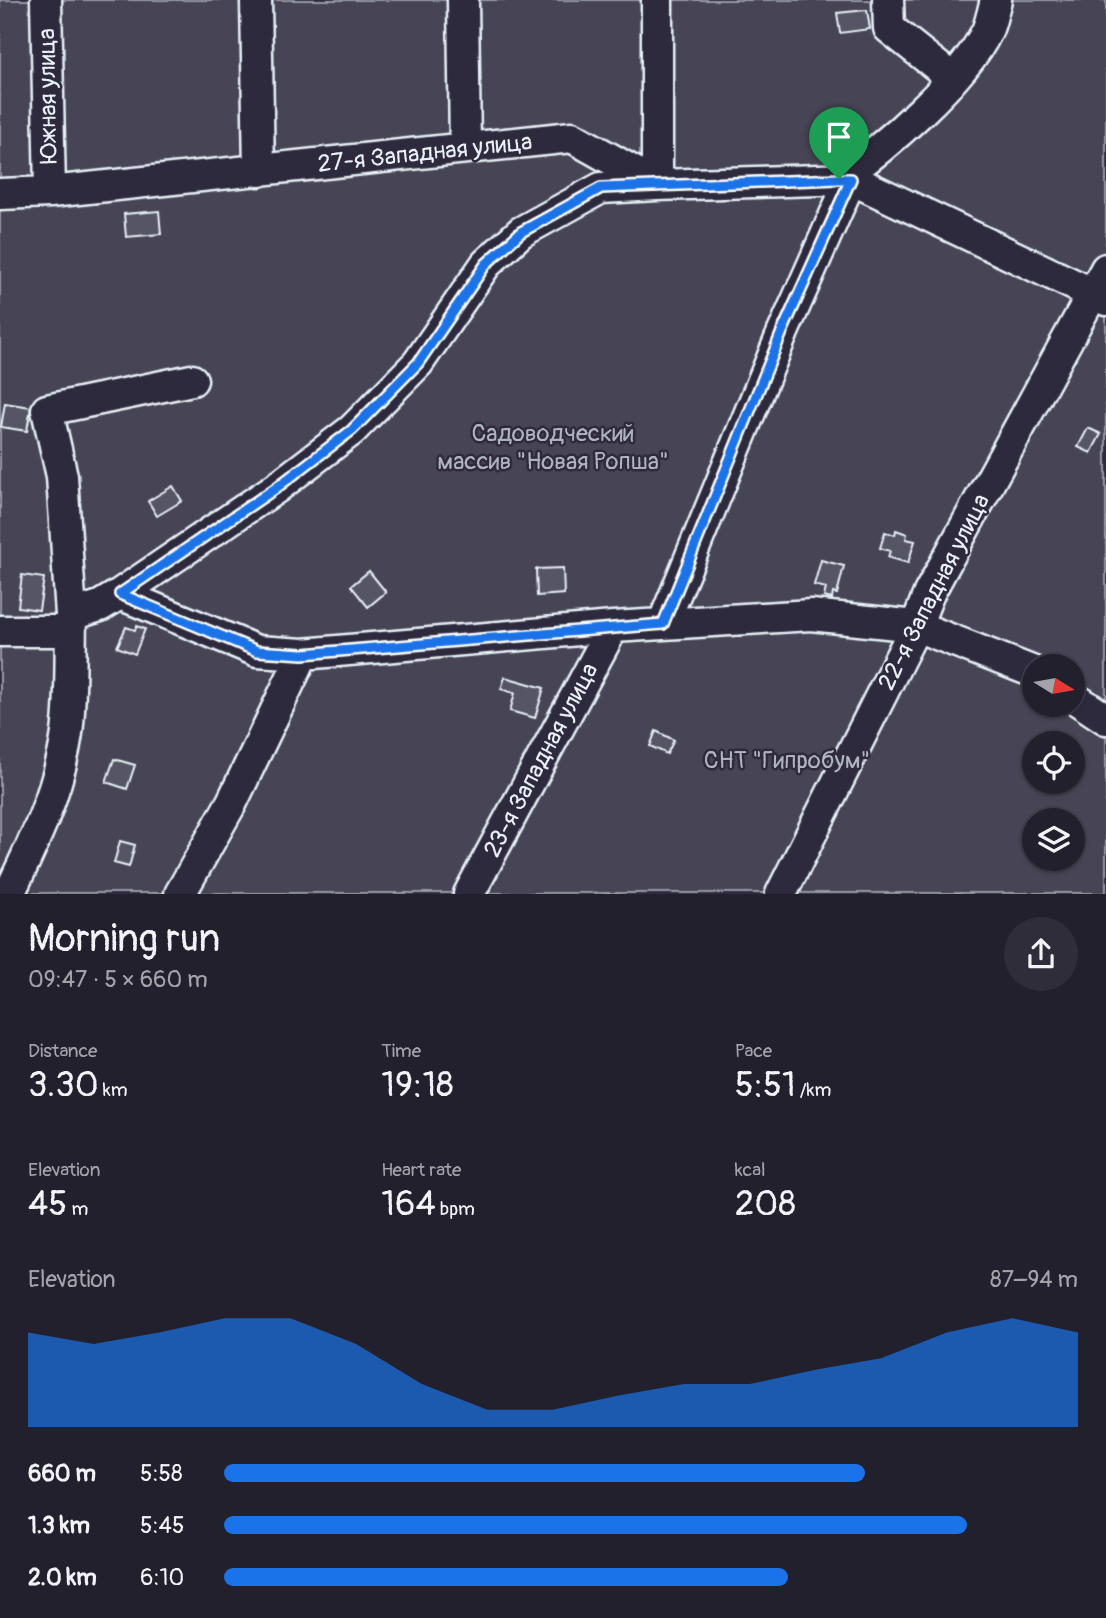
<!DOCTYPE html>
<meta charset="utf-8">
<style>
:root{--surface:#23202e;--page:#2f2d3a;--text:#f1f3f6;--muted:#a3a3aa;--line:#403e4a;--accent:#1a73e8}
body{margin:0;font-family:Pangolin,sans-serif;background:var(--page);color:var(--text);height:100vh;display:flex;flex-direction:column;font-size:26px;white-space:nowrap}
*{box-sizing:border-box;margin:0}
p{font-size:23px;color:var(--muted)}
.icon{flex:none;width:38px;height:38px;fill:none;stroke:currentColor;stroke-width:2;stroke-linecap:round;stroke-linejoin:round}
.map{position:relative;height:894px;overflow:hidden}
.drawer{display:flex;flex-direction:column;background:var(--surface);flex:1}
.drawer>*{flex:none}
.needle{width:46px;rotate:101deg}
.fabs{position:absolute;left:1022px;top:654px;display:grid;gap:14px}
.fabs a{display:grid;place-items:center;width:63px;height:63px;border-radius:50%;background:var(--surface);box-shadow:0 2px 5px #0004,0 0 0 2px var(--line);font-size:35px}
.pin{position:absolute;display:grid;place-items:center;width:60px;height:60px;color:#fff;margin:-72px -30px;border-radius:50% 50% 50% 0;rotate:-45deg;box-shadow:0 0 7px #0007}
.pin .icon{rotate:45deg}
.round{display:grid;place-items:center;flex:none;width:74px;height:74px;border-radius:37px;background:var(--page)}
.head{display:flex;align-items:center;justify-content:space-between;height:119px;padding:0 28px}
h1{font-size:38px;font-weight:600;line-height:52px}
.figures{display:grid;grid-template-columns:repeat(3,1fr);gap:10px;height:119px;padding:7px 28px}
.figures div{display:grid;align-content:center}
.figures b{font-size:35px;font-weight:600}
.figures small{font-size:19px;font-weight:400}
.figures p{font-size:19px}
.chart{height:196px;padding:14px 28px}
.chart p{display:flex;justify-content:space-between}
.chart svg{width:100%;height:126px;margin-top:7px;fill:var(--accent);opacity:.7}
ul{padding:0 28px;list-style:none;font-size:23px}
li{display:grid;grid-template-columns:112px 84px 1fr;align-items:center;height:52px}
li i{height:18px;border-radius:9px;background:var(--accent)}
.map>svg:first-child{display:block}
.green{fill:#464455;stroke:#979aa6;stroke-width:2;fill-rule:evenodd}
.building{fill:#575565;stroke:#e8f1f8;stroke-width:2}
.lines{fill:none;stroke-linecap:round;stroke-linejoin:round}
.minor-casing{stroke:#e8f1f8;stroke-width:35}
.minor{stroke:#2f2a3d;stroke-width:30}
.route-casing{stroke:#fff;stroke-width:14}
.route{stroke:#1a73e8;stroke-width:9}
.labels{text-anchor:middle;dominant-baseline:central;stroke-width:5;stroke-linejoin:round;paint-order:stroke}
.street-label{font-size:24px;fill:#e8f1f8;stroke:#2f2a3d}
.park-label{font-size:24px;fill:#afb4bf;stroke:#2f2a3d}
</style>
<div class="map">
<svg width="1106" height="894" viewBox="0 0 1106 894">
<rect width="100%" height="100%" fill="#2f2a3d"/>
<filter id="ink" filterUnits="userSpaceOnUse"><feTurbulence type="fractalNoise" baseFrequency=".0143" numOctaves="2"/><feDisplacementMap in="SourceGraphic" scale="14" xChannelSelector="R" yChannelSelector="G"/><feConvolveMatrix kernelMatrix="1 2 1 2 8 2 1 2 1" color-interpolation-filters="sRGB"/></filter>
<g filter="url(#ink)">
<!-- green -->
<path class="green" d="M0,0H1106V893H0ZM1034,667H1073V705H1034ZM1034,744H1073V782H1034ZM1034,821H1073V859H1034Z"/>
<!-- building -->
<path class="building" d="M867,10L870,29L840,33L837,13Z
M159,211L161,234L126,237L124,214Z
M5,403L31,407L27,431L1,427Z
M1088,428L1101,434L1091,453L1078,447Z
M173,486L182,501L157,516L148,501Z
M896,530L907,534L906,539L915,541L908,563L888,557L890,551L880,548L885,532L895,535Z
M821,560L844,566L837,594L833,593L832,599L824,597L826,588L814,585Z
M563,568L564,594L537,596L536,569Z
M369,571L386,592L368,607L351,586Z
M22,575L44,578L39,610L18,607Z
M137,626L145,629L135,654L117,647L126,627L135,630Z
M505,677L544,688L535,718L510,711L515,693L501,689Z
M656,731L674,740L667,754L650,746Z
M114,759L135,765L127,789L106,782Z
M120,841L135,845L129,867L114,863Z"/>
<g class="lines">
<defs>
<path id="minor" d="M46,0L50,192
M256,0L259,171
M463,0L465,148
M888,0L889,28L952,78
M839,179C883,149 964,79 987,31C991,22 993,10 996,0
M0,194L50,192L572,137L657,185L851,179L1106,300
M192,380L47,410L62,476L71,615L100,606L120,594L276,488L352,430L418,363L486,264L521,232L601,188L657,185V0
M120,594L257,651L303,654L613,627L811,615L916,626L1034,672
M663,624L783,332L851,179
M0,631H70
M1073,697L1106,719
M9,894C34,842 59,790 67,733C72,694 70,653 71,615
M180,894L232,802L303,654
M469,894L613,627
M781,894L916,626L929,593L1106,269"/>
</defs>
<!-- minor casing -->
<use href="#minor" class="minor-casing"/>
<!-- minor -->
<use href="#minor" class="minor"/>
</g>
</g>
<g class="lines" filter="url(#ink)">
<defs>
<path id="route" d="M839,179H851L782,332L663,624L303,654L257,651L120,594L276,488L352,430L418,363L486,264L521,232L601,188Z"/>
</defs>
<!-- route casing -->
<use href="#route" class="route-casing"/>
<!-- route -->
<use href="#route" class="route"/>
</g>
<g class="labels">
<!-- street labels -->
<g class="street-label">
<text transform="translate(48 96) rotate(-91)">Южная улица</text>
<text transform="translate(425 153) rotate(-6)">27-я Западная улица</text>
<text transform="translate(934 592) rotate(-63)">22-я Западная улица</text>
<text transform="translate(541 760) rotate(-62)">23-я Западная улица</text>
</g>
<!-- park labels -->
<g class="park-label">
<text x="553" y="433">Садоводческий<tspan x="553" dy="28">массив "Новая Ропша"</tspan></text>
<text x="787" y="760">СНТ "Гипробум"</text>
</g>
</g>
</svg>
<div class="fabs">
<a><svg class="needle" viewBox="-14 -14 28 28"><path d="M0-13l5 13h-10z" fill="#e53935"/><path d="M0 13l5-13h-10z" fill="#a3a3aa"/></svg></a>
<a><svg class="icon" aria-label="locate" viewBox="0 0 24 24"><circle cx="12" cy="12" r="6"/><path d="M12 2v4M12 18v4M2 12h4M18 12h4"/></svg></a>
<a><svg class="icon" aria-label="layers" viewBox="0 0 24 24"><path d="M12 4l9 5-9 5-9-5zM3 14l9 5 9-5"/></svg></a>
</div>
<div class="pin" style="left:839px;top:179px;background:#1e9e55"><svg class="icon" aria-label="arrive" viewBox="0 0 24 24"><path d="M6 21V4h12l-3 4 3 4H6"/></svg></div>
</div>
<section class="drawer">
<div class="head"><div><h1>Morning run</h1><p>09:47 · 5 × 660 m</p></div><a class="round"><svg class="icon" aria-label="share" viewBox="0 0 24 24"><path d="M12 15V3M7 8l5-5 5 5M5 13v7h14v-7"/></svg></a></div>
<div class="figures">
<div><p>Distance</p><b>3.30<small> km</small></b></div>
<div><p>Time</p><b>19:18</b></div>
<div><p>Pace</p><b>5:51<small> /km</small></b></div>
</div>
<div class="figures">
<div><p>Elevation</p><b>45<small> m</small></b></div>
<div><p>Heart rate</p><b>164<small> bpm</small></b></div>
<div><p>kcal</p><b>208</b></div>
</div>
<div class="chart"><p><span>Elevation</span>87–94 m</p>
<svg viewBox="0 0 160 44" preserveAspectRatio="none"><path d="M0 44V11L10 15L20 11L30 6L40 6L50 15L60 29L70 38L80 38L90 33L100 29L110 29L120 24L130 20L140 11L150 6L160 11V44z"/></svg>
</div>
<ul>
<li><b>660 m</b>5:58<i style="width:75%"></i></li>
<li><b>1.3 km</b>5:45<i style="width:87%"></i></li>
<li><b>2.0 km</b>6:10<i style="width:66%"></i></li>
</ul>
</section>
